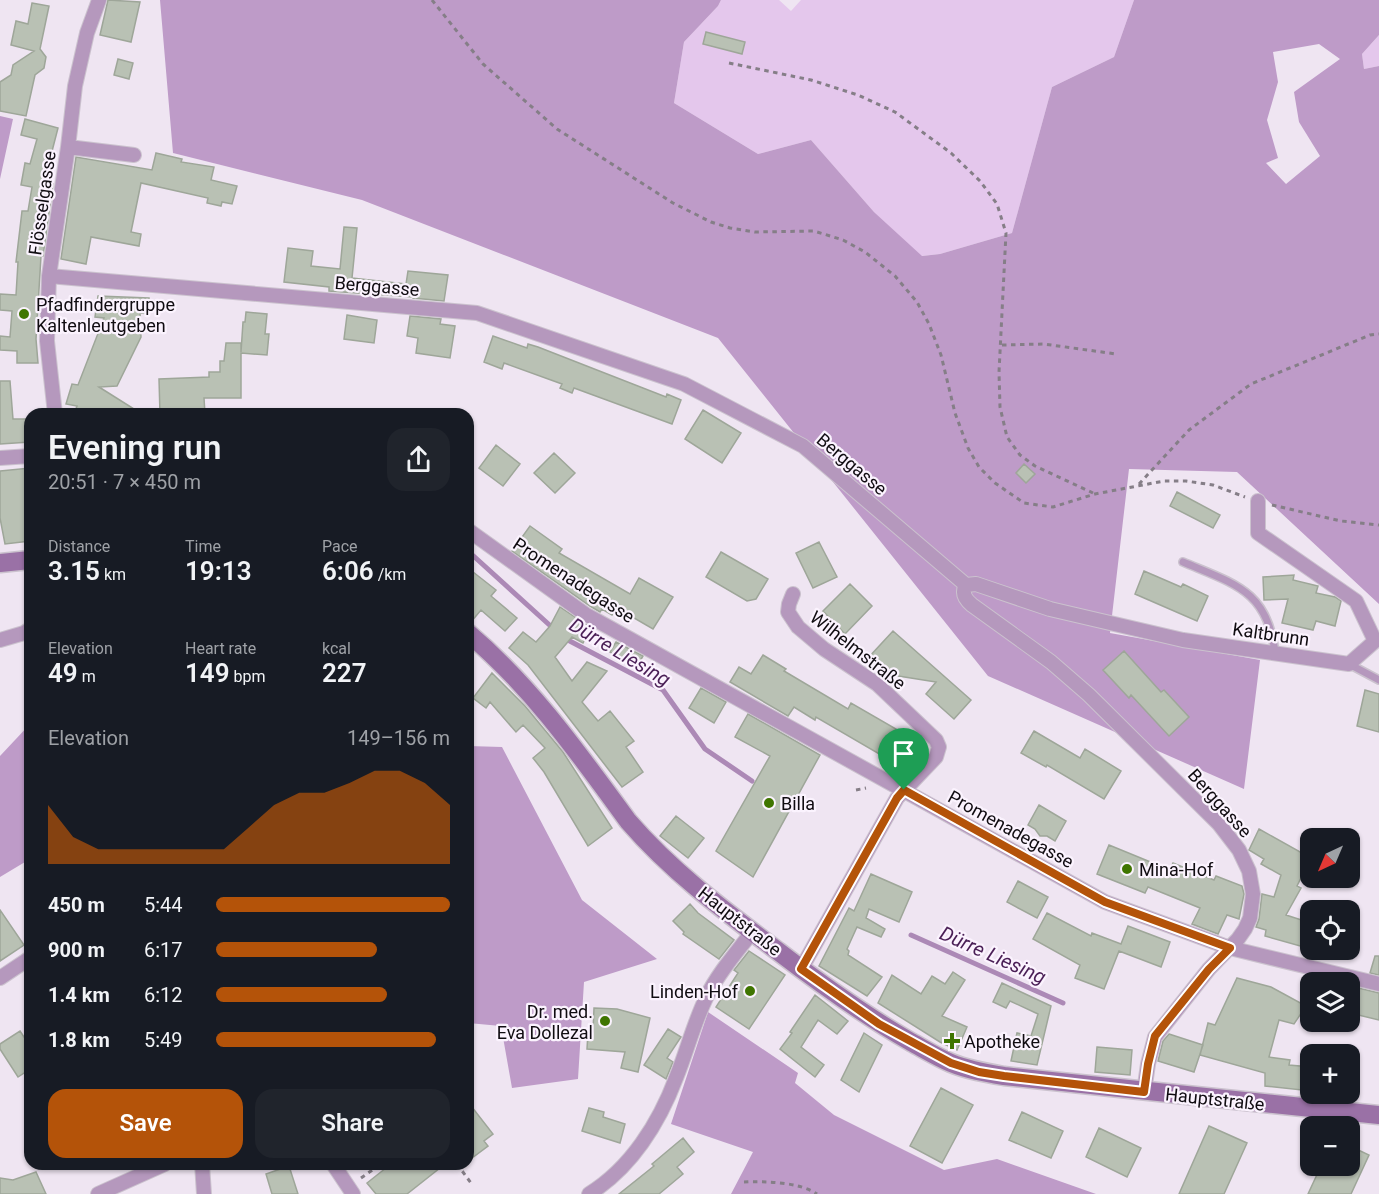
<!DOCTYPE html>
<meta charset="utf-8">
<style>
:root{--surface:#171b24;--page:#20242c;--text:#f1f3f6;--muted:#9ea1a6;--accent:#b45309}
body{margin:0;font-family:Roboto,sans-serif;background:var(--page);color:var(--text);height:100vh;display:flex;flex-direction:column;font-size:22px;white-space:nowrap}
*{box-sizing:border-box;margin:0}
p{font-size:20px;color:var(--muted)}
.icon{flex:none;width:33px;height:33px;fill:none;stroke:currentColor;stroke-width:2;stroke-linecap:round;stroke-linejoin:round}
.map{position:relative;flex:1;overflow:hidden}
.details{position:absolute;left:24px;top:408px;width:450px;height:762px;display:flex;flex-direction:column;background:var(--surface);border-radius:18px;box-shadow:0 2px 4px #0004}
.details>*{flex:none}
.needle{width:39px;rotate:224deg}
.controls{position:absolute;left:1300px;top:828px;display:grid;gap:12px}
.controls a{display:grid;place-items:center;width:60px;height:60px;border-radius:12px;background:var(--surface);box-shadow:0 2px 4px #0004;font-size:30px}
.pin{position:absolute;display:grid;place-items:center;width:51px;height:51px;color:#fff;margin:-62px -26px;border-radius:50% 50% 50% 0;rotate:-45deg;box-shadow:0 0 6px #0007}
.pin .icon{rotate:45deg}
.round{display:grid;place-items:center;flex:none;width:63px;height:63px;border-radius:18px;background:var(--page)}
.headline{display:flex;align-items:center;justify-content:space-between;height:102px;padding:0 24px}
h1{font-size:33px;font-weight:600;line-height:45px}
.figures{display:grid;grid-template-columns:repeat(3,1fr);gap:9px;height:102px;padding:6px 24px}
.figures div{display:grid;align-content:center}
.figures b{font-size:26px;font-weight:600}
.figures small{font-size:16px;font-weight:400}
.figures p{font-size:16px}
.chart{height:168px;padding:12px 24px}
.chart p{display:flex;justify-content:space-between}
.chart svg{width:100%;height:108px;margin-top:6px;fill:var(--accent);opacity:.7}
.action{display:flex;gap:12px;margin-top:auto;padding:12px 24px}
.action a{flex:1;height:69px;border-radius:18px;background:var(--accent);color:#fff;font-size:24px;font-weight:600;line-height:69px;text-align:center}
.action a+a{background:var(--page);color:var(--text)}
ul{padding:0 24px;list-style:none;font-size:20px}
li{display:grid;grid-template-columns:96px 72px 1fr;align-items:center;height:45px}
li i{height:15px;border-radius:8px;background:var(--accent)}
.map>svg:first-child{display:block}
.green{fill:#e4c7ec}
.forest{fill:#be9bc8;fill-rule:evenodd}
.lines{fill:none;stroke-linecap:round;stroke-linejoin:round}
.stream{stroke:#ac89b6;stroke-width:5}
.building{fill:#b9c1b4;stroke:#9ea699;stroke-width:1.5}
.service-casing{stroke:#cbc2ce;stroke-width:10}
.minor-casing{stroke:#cbc2ce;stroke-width:16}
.secondary-casing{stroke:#cbc2ce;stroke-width:21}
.path{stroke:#857e87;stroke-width:3;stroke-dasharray:4.5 4.5;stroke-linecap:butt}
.service{stroke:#b598bd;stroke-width:7}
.minor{stroke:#b598bd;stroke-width:14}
.secondary{stroke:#9a71a6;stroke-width:18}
.route-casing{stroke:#fff;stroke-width:12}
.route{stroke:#b45309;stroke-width:8}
.poi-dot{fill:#3f7500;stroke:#fbf3fe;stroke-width:2}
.labels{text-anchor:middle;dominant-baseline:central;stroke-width:4.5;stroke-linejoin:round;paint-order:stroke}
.street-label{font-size:18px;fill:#100c11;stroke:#fbf3fe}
.poi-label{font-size:18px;fill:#100c11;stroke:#fbf3fe;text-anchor:start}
.water-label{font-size:20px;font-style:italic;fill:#4a1f56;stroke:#fbf3fe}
</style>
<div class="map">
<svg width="1379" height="1194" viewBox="0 0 1379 1194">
<rect width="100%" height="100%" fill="#efe5f2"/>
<!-- green -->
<path class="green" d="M721,0H779L791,11L801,0H1134L1114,57L1052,87L1012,233L940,254L921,256L874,212L811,140L758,154L674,103L684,42L718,6Z
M1379,35V66L1364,69L1362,54Z"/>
<!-- forest -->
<path class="forest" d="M160,0H721L718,6L684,42L674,103L758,154L811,140L874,212L922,256L940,254L1012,233L1052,87L1114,57L1134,0H1379V35L1362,54L1364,69L1379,66V604L1237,472L1129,469L1110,633L1260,660L1244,789L988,676L718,338L362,200L173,153ZM1319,44L1340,59L1294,92L1299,122L1320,156L1286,184L1266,163L1278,158L1267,120L1278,82L1273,52Z
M0,116L13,119L0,179Z
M30,724V859L0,877V756Z
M468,746L502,747L582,900L657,959L584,982L578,1079L512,1088L501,1026L468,1023Z
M708,1012L798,1073L795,1083L834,1115L944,1170L997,1159L1096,1194H731L753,1152L671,1124Z"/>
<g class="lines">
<!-- stream -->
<path class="stream" d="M468,551L555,630
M564,638L663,690L705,749L752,781
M911,935L1063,1003"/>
</g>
<!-- building -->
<path class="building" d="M108,0L140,2L131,42L100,35Z
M32,3L49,6L40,49L46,57L44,68L35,75L26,116L0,111V82L11,75L13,65L34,51L11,45L16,21L28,24Z
M706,32L745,42L742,54L703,44Z
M118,59L133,63L129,79L114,75Z
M25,119L58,128L50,159L46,183L53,184L43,256H41L36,339L38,363H17V351L0,350V336L10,337L12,311L0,310V294L16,295L18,262H16L22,211H28L32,187L21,185L25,163L30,164L37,139L21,135Z
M156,153L182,159L181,162L214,167L211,180L237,186L232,204L222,202L221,206L207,203L208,198L141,183L131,232L141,234L139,246L91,237L86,264L61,259L76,157L152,170Z
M344,227L357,228L352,278L406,284L408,271L448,275L444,301L413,298V297L329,291V287L284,282L288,248L313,251L311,266L340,269Z
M98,296L149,298V314L140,313L141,337L117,386L99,387L142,414H74L77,406L66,404L72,384L78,385L104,318L95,317Z
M246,312L267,314L265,334H269L267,355L241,353V398H204L205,414H160L159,379L209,377V372H220V361H224L226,343H241V352L243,322H245Z
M347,315L377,320L374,343L344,339Z
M410,316L441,319L440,324L455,326L450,358L416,353L418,338L407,336Z
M493,336L527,348L528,344L538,347L666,397L667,394L681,400L672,424L574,388L572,393L560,388L562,384L504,363L502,369L484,362Z
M0,381H10L13,419H30V442L0,444Z
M703,410L741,433L722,463L685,439Z
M496,445L520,464L503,486L479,468Z
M554,453L575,473L555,493L534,473Z
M1024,464L1035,474L1026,483L1016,473Z
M30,468V541L5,544L0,518V471Z
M1177,492L1220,515L1213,528L1170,506Z
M530,526L562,549L559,553L630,594L639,578L673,597L653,629L617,608L612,615L602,609L600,612L590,606L512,551Z
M819,542L837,577L813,588L796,553Z
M721,552L768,579L756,599L747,601L706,577Z
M468,568L496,590L491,596L517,618L505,631L481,610L471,622H468Z
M1144,571L1181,587L1183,584L1208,596L1197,621L1135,594Z
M1294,575L1293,580L1318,586L1316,593L1335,597L1341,601L1335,626L1316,621L1313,630L1282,623L1288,599L1264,600L1263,577Z
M850,584L872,606L845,634L823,611Z
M560,607L591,628L583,643L572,637L555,657L572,681L587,662L607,671L582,702L598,721L610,711L634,741L626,747L643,772L622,787L528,665L509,648L523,632L536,642L550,626Z
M893,631L971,700L954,719L926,694L936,682L892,675L869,657Z
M616,642L643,656L636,668L610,652Z
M1124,651L1161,692L1164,690L1189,717L1169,736L1131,695L1129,698L1103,670Z
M763,655L786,669L784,671L848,709L851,703L896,729L881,755L816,717L815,720L794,707L788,716L730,682L739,667L751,674Z
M492,673L525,706L563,752L612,828L588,846L544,772L533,758L545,748L523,725L516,732L490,702L486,708L473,698Z
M701,688L726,702L714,723L689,708Z
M1365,690L1379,694V732L1357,726Z
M748,714L820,755L753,877L716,851L770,756L735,737Z
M1034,731L1080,758L1085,749L1121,771L1104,799L1047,765L1046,767L1021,753Z
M1039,805L1066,821L1055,841L1047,836H1040L1035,829L1028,825Z
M676,816L704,838L688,858L660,836Z
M1259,829L1311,858L1297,886L1301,888L1286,915L1311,923V949L1265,936L1266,930L1256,927L1259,919L1262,894L1274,897L1281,875L1261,864L1264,859L1249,850Z
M1109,845L1170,870L1173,863L1214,880L1216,876L1242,886L1244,894L1239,919L1227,915L1218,934L1192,924L1200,908L1148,887L1145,893L1097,874Z
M871,874L912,892L899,922L869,909L866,918L885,929L881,937L857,927L847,949L849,951L848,955L882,977L867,996L819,966L849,908L854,911Z
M1018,881L1048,897L1037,918L1007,902Z
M690,904L698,913L734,940L719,959L683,934L684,932L673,921Z
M0,910L24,945L0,961Z
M1047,913L1091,936L1092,933L1121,944L1128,926L1170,942L1161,967L1119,951L1104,989L1075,978L1080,965L1033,939Z
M749,951L785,975L749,1029L716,1007L738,973L734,970Z
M1375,956H1379V975L1370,973Z
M953,972L965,980L942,1016L967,1027L957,1050L940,1042L878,1003L892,975L921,994L932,976L945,984Z
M1237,978L1271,987L1306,1006L1294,1024L1279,1020L1269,1057L1290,1060L1289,1065L1311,1067V1091L1265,1086V1073L1200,1055L1208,1023L1215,1025Z
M1002,983L1051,1006L1037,1065L1011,1061L1017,1033L1031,1036L1038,1014L1010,1001L1006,1008L993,1002Z
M1350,986L1379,993V1020L1350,1013Z
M815,995L848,1021L837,1034L818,1020L801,1047L824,1065L815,1077L780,1049L792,1033L790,1032Z
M594,1008L617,1009L650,1018L638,1072L621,1068L625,1052L587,1049L588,1032H593Z
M668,1029L681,1037L667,1058L673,1062L666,1079L644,1065Z
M20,1031L30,1046V1069L18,1077L0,1049V1044Z
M864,1033L882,1045L859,1092L841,1080Z
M1169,1034L1203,1045L1194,1072L1158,1061L1163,1041Z
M1097,1047L1132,1050L1130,1075L1095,1072Z
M941,1088L973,1105L942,1163L910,1146Z
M468,1102L493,1134L484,1141L488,1146L468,1161Z
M589,1108L604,1112L603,1117L625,1124L620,1143L582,1131Z
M1022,1112L1063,1131L1051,1158L1009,1140Z
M1209,1126L1247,1143L1224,1194H1179Z
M1099,1128L1141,1148L1127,1177L1086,1157Z
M683,1138L694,1152L677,1167L683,1174L659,1194H619L654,1166L652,1164Z
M1350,1146L1369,1155L1351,1194H1308L1321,1166H1350Z
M391,1164H445L407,1194H376L367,1183Z
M289,1166L298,1194H272L266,1174Z
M36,1172L46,1194H0V1178L13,1180Z"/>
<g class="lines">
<defs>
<path id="service" d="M1183,562C1235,584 1268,591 1275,653
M1349,664L1379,680"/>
<path id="minor" d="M68,147L134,155
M49,276L477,313L684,384L803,446L966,585C961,594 966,600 972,605L1051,662L1089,695L1219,824L1239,850L1249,871L1253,894L1250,918L1245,929L1238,939L1209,969L1155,1037L1148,1064L1144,1092
M55,414L47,341L49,276L68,147L75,86L87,33L99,0
M0,458L30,456
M468,530L585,614L1105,902L1230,948L1379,984
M966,585L976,584L1050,609L1183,640L1349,664L1375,641L1356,601L1258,533V501
M793,594L789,604L788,612L798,627L824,649L877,684L936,740L939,747L936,757L897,798L801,969
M0,640L24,633L30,629
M0,978L30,958
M202,1164L204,1194
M333,1164L353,1194
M98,1194L165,1164
M589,1194C631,1168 659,1123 676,1078C687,1051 694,1022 707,996C718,973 737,952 752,932"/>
<path id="secondary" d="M0,563L30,560
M468,633C532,687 579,754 628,821C672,872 726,912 779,952C822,985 864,1015 911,1042C924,1049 937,1057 951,1063C968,1070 986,1073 1004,1076L1379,1115"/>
</defs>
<!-- service casing -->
<use href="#service" class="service-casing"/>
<!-- minor casing -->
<use href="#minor" class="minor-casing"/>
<!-- secondary casing -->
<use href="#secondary" class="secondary-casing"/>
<!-- path -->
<path class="path" d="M432,0L483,64L557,129L673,203L711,222L730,228L755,232L814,231L843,240L865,252L895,276L917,302L929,324L941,355L955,413L968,448L979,467L995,483L1024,503L1053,507L1095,494L1164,481H1186L1213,485L1245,497
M729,63L811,80L858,95L895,112L951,153L980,181L997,204L1006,233L999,372L1000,407L1007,437L1020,455L1035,466L1093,493
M1002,345L1044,344L1116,354
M1139,484L1189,430L1251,384L1370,335L1379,334
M1272,505L1341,521L1379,525
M856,790L866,788
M457,1164L471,1183
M361,1178L381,1164
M744,1182C765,1181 800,1182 817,1194"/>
<!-- service -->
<use href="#service" class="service"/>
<!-- minor -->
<use href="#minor" class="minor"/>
<!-- secondary -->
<use href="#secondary" class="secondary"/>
</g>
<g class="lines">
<defs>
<path id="route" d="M904,790L1105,902L1230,948L1209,969L1155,1036L1148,1064L1144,1092L1004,1076L979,1072L951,1063L879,1024L801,969L897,798Z"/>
</defs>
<!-- route casing -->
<use href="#route" class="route-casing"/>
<!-- route -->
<use href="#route" class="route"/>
</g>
<!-- markers -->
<g class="poi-dot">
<circle cx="24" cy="314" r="6"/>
<circle cx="769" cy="803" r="6"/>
<circle cx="1127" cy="869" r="6"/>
<circle cx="750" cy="991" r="6"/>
<circle cx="605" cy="1021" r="6"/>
<path d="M949 1032h6v6h6v6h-6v6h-6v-6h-6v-6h6z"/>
</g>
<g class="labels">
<!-- street labels -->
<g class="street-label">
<text transform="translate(42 203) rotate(-82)">Flösselgasse</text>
<text transform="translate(377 286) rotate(5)">Berggasse</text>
<text transform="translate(852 464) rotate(40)">Berggasse</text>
<text transform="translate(574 580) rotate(33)">Promenadegasse</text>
<text transform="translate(1271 634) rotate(8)">Kaltbrunn</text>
<text transform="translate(858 650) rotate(38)">Wilhelmstraße</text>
<text transform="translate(1220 803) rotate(48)">Berggasse</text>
<text transform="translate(1011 829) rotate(29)">Promenadegasse</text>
<text transform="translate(740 921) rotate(38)">Hauptstraße</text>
<text transform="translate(1215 1099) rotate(6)">Hauptstraße</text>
</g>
<!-- poi labels -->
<g class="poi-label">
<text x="36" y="304">Pfadfindergruppe<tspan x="36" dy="21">Kaltenleutgeben</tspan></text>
<text x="781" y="803">Billa</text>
<text x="1139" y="869">Mina-Hof</text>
<text x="738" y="991" text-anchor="end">Linden-Hof</text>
<text x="593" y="1011" text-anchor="end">Dr. med.<tspan x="593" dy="21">Eva Dollezal</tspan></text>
<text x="964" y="1041">Apotheke</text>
</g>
<!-- water labels -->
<g class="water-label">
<text transform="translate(620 652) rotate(31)">Dürre Liesing</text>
<text transform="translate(993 955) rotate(24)">Dürre Liesing</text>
</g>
</g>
</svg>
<div class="controls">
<a><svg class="needle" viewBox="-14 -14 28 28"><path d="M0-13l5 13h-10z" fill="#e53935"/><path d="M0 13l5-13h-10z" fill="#9ea1a6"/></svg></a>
<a><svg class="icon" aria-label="locate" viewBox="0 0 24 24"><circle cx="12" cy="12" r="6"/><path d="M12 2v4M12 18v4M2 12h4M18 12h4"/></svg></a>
<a><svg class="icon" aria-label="layers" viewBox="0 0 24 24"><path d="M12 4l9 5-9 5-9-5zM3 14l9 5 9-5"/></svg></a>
<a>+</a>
<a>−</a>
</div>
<div class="pin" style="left:904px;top:790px;background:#1e9e55"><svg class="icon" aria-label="arrive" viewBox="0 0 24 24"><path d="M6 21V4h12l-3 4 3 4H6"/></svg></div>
<section class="details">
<div class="headline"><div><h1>Evening run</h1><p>20:51 · 7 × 450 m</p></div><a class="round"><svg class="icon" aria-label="share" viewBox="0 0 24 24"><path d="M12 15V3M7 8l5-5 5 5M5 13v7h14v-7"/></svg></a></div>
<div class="figures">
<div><p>Distance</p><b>3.15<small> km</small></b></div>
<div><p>Time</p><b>19:13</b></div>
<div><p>Pace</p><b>6:06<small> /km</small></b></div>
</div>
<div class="figures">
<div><p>Elevation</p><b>49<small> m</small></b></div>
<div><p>Heart rate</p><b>149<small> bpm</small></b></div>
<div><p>kcal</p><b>227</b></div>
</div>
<div class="chart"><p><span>Elevation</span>149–156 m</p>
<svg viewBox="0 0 160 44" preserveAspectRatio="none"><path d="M0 44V20L10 33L20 38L30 38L40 38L50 38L60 38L70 38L80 29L90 20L100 15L110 15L120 11L130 6L140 6L150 11L160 20V44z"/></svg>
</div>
<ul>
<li><b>450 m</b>5:44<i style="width:100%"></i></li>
<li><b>900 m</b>6:17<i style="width:69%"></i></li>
<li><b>1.4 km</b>6:12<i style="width:73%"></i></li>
<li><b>1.8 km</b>5:49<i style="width:94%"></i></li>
</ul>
<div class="action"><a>Save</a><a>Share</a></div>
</section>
</div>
